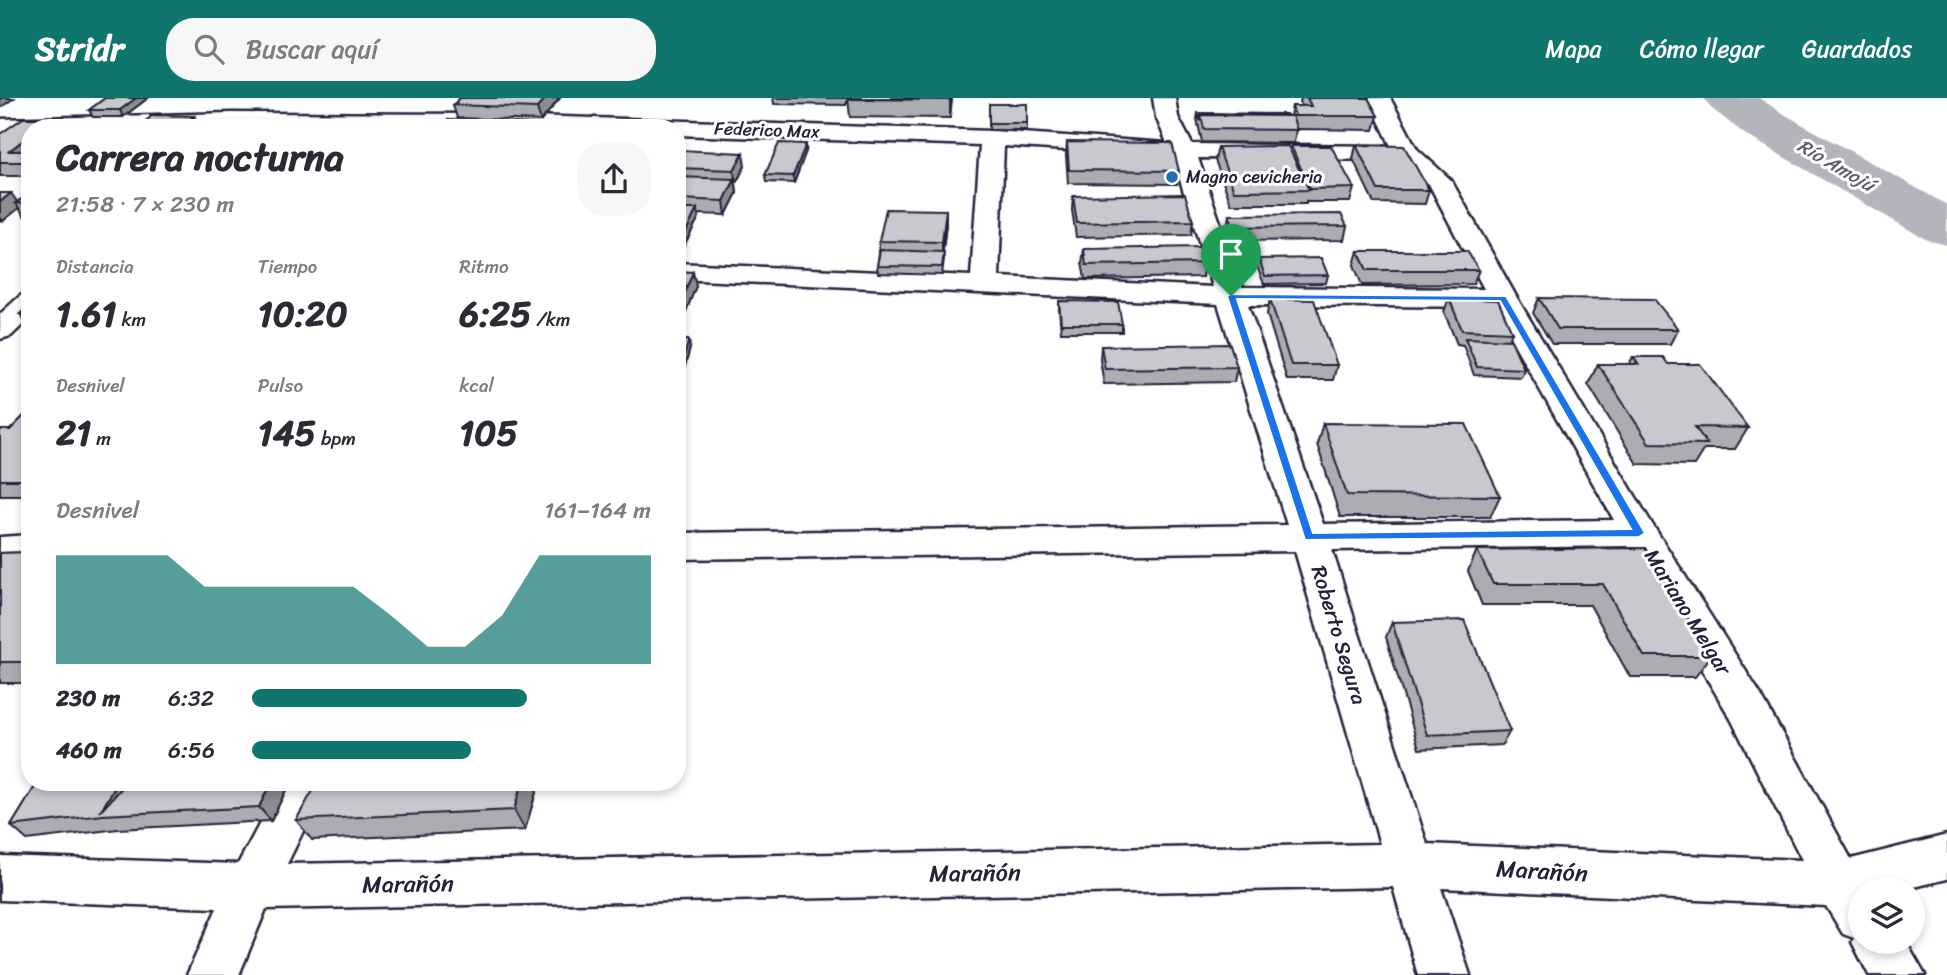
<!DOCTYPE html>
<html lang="es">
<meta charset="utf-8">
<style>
:root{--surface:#fff;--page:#f7f7f7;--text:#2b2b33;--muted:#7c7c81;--accent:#0f766e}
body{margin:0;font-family:Sriracha,sans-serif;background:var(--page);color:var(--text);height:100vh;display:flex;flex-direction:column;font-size:26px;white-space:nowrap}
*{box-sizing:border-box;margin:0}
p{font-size:23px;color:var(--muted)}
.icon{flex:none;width:38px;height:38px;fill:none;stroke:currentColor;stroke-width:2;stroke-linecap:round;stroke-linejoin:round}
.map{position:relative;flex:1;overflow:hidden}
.panel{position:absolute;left:21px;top:21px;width:665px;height:672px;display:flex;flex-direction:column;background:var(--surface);border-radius:28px;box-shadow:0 4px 10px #0003}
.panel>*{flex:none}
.controls{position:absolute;left:1848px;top:779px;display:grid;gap:14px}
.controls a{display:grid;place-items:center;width:77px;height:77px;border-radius:50%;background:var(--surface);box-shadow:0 4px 10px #0003;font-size:35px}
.pin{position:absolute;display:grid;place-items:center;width:60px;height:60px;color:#fff;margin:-72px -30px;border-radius:50% 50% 50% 0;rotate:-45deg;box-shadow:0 0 7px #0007}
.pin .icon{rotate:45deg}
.round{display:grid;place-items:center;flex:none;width:74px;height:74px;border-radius:28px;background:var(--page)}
.head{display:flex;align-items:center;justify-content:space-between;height:119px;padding:0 35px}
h1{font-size:38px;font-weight:700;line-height:52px}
.figures{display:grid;grid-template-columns:repeat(3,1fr);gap:10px;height:119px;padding:7px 35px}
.figures div{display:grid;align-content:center}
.figures b{font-size:35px;font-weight:700}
.figures small{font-size:19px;font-weight:400}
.figures p{font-size:19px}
.chart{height:196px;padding:14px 35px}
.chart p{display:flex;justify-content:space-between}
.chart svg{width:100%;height:126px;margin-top:7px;fill:var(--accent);opacity:.7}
ul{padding:0 35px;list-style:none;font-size:23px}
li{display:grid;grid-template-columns:112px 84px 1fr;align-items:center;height:52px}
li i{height:18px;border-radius:9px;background:var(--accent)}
header{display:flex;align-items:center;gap:42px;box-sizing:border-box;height:98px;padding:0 35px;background:var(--accent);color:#fff}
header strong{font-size:33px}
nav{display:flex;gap:38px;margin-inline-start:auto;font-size:24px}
.search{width:490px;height:63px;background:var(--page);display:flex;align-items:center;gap:18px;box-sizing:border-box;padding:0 24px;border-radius:28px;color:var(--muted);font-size:26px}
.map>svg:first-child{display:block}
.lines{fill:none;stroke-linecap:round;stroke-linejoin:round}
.river{fill:#b4b4bc;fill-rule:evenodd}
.street-casing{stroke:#22223b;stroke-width:5}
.street{fill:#fff;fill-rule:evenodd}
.wall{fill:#acacb2;stroke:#22223b;stroke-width:2}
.shaded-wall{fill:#8c8c91;stroke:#22223b;stroke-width:2}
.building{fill:#c8c8cf;stroke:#22223b;stroke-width:2}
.route{fill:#1a73e8;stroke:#fff;stroke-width:2;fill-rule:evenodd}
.poi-dot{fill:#1f6fb2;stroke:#fff;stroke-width:2.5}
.labels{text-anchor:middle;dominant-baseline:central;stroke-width:6;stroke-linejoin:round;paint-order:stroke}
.far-street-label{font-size:18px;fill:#22223b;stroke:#fff}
.far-poi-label{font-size:18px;fill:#22223b;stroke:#fff;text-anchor:start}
.far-water-label{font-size:19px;font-style:italic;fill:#5c5c6f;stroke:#fff}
.street-label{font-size:21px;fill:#22223b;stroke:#fff}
.near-street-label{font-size:24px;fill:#22223b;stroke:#fff}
</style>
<header>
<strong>Stridr</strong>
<div class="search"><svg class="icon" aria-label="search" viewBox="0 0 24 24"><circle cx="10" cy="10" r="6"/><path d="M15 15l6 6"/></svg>Buscar aquí</div>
<nav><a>Mapa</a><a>Cómo llegar</a><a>Guardados</a></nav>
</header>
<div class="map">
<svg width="1947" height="877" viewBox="0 0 1947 877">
<rect width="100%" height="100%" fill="#fff"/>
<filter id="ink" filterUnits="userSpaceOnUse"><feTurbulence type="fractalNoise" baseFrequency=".0143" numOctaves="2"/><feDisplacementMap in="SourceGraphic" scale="14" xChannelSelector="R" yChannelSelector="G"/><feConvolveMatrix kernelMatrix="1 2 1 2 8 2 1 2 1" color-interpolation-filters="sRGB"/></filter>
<g filter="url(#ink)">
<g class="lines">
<!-- river -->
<path class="river" d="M1704,0H1759L1782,15L1947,107V147L1927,142L1746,37L1711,10Z"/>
<defs>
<path id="street" d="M1153,0H1175L1178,19L1192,46L1391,48L1368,0H1390L1417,51L1451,82L1517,200L1652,426L1761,597L1851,761L1947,737V781L1906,791H1860V844H1906L1925,877H1869L1852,844L1854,840L1843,836L1826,808L1441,790L1470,877H1418L1393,789L266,811L239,877H187L217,810L0,802V758L238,766L282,684H327L287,766L1380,746L1295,453L677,461V435L1287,427L1218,206L677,181V165L971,178L980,47L677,37V30H30V34L0,35V21L232,15L473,16L992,33L1167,45L1156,19ZM1004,48L1173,59L1213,189L999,179ZM1198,60L1401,62L1429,86L1484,191L1242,189ZM1248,207L1493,209L1614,422L1323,426ZM1628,448L1731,621L1802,762L1427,746L1332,452Z
M30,195V220L11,238L0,241V216L20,198Z
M30,437V463L0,465V439Z"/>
</defs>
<!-- street casing -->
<use href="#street" class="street-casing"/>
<!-- street -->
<use href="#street" class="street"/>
</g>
<!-- wall -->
<path class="wall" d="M105,0H148L123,19H93L89,12Z
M460,0H560L541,23L457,20L453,7Z
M773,0H848L846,7L774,6Z
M848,0H952L950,20L850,19Z
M1301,0H1368L1378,18L1374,32L1296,31L1294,45L1202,44L1197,21L1198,15L1290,18L1292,8H1302L1300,4Z
M989,6L1027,25V32H989Z
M30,30V89L23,78H0V36Z
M1067,44L1179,73L1177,86L1068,85L1066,57Z
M1356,47L1429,92L1425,106L1374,105L1353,61Z
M1291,48L1354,90L1350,104H1307L1306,102V106H1231L1215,62L1218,49L1290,51Z
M677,52L745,68L736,85L737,95L726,117L698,116L699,119L680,155H677Z
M806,53L794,85L766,84L765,77Z
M0,95L17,104L30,95V119H25L19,110L3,123H0Z
M1073,98L1193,123L1191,137L1076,139L1072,112Z
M946,112V126L943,154L944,161L942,177L878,175L877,168L879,155V143Z
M1229,117L1347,128L1344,142L1231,143L1227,131Z
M1084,151L1205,165L1203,179L1085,181L1082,165Z
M1358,153L1479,172L1473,186L1362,187L1354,167Z
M1259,161L1328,177L1326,185L1264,186L1257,168Z
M677,173L696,188L685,216L677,215Z
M1449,200L1512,234L1509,242L1524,271L1521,279L1474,277L1463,247L1457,246L1444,214Z
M1539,200L1678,231L1670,246H1552L1533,215Z
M1270,201L1337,267L1333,282H1287L1267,216Z
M1059,203L1122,226V234H1061L1059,211Z
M30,207V229L20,216Z
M677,242L690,250L684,272H677Z
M1101,248L1237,269L1234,284L1104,286L1100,262Z
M1633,259L1668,266L1748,330L1735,351H1704L1694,367L1637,366L1588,286L1598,266H1629Z
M30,312V397H0V332H10Z
M1323,325L1500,398L1490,419H1340L1317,346Z
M1645,450L1711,558L1695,579H1630L1590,507H1482L1468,473L1477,452Z
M30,454V585H0V455Z
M1392,524L1510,633L1502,647L1419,651L1386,539Z
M38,684H290L271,723L118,731L27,742L11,728Z
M539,684L525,732L312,742L296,722Z"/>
<!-- shaded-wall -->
<path class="shaded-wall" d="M0,0H14L0,10Z
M136,0H148L123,19L120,12Z
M546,0H560L541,23L537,10Z
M950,0H952L950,20Z
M194,18L200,30H179Z
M53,20L59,30H40Z
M476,23L478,30H470Z
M30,37V57L9,53Z
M806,46V53L794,85L793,78Z
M743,55L745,68L736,85L734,72Z
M735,81L737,95L726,117L724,103Z
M11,95L18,105H16L19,110L3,123L0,119V104Z
M697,111L699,119L680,155L679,148Z
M946,112V126L942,158V144Z
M693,174L696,188L685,216L682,201Z
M689,242L690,250L684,272L682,264Z
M118,684H141L100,714Z
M271,684H290L271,723L259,709Z
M522,684H539L525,732L514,712Z"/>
<!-- building -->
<path class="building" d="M105,0H136L120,12H89Z
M460,0H546L537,10L453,7Z
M848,0H950V2L848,1Z
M1307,0H1368L1378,18H1295L1292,8H1311Z
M989,6H1027V25H989Z
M1198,15L1286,16L1288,18L1201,17L1200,23Z
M153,17L194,18L179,30H137Z
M1201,17L1292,18L1297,32L1204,31Z
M23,20H53L40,30H30V37L9,53H30V62L27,64H0V36Z
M448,22L476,23L470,30H440Z
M485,23L543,27L541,30H478Z
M546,26L571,27L569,30H543Z
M576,27L598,28L596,30H574Z
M1067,44L1172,45L1179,73L1069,72Z
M779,45L806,46L793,78L765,77Z
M1356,47L1404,48L1429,92H1378Z
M1288,48L1309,92L1234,93L1218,49Z
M1291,48H1331L1354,90L1310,91Z
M677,52L743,55L734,72L677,70Z
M30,73V78H23Z
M677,79L735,81L724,103L677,101Z
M0,95H11L0,104Z
M30,95V106L16,105Z
M1185,96L1193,123L1077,125L1073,98Z
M677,111H697L679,148H677Z
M886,111L946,112L942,144L879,143Z
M1341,116L1347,128L1234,129L1229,117Z
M1200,149L1205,165L1086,167L1084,151Z
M880,152L944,154L942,169L877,168Z
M1358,153H1467L1479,172H1367Z
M1321,160L1328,177L1265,178L1259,161Z
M677,173L693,174L682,201H677Z
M1449,200L1498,202L1512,234L1462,232Z
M1539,200L1654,201L1678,231H1558Z
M1270,201L1314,202L1337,267H1291Z
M1059,203L1118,204L1122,226H1061Z
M30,207V216H20Z
M1465,240L1511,242L1524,271L1477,269Z
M677,242H689L682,264H677Z
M1230,246L1237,269L1105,271L1101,248Z
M1633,259H1663L1668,266H1700L1748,330L1695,329L1707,346L1649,345L1598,266H1638Z
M30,312V382H0V332H10Z
M1323,325L1466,326L1500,398L1347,397Z
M1645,450L1711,558H1644L1603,486H1493L1477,452Z
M30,454V564H0V455Z
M1464,522L1510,633L1427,637L1392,524Z
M38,684H118L100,714L127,684H271L259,709L103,717L11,728Z
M318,684H522L514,712L296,722Z"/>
</g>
<!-- route -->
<path class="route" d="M1231,196L1506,198L1645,435L1639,439L1305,442L1227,198ZM1237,201L1500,203L1631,431L1313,435Z"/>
<!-- markers -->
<circle class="poi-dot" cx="1172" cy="79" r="7"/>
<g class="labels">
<!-- far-street labels -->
<g class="far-street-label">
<text transform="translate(767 32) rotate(2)">Federico Max</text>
</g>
<!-- far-poi labels -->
<g class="far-poi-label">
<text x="1186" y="79">Magno cevicheria</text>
</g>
<!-- far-water labels -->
<g class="far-water-label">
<text transform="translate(1836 67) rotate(30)">Río Amojú</text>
</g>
<!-- street labels -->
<g class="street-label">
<text transform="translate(1688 514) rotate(58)">Mariano Melgar</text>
<text transform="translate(1339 537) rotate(73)">Roberto Segura</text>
</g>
<!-- near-street labels -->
<g class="near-street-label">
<text transform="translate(1542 773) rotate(3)">Marañón</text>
<text transform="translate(975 775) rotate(-1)">Marañón</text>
<text transform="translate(408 786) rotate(-1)">Marañón</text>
</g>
</g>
</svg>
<div class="controls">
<a><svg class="icon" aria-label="layers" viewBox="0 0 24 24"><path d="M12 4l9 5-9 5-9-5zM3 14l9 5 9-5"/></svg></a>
</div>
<div class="pin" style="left:1231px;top:198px;background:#1e9e55"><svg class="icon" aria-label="arrive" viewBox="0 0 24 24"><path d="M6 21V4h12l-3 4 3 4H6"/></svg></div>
<section class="panel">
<div class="head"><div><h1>Carrera nocturna</h1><p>21:58 · 7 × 230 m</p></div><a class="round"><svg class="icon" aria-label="share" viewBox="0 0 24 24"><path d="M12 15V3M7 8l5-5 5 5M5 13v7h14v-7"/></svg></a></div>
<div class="figures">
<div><p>Distancia</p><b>1.61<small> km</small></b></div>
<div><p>Tiempo</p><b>10:20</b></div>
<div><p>Ritmo</p><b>6:25<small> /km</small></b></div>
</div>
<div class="figures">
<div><p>Desnivel</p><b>21<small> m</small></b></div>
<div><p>Pulso</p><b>145<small> bpm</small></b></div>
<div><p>kcal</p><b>105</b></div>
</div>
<div class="chart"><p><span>Desnivel</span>161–164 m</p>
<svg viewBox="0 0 160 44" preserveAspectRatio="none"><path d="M0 44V6L10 6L20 6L30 6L40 17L50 17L60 17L70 17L80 17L90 27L100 38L110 38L120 27L130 6L140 6L150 6L160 6V44z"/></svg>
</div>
<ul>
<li><b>230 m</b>6:32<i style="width:69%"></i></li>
<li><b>460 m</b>6:56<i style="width:55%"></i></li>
</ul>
</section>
</div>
